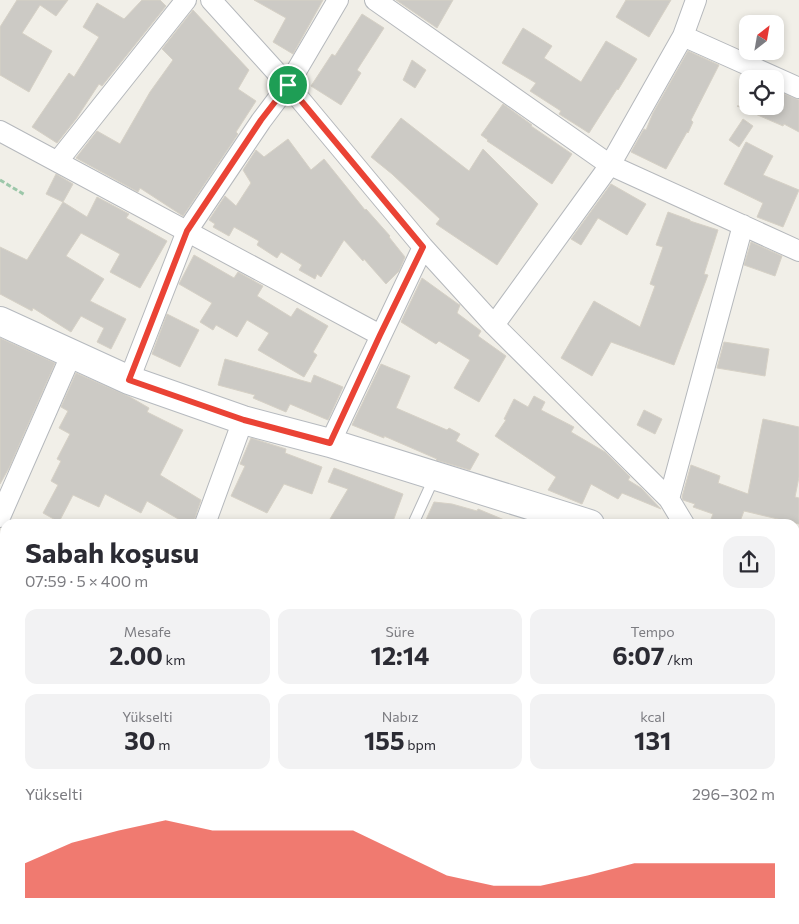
<!DOCTYPE html>
<html lang="tr">
<meta charset="utf-8">
<style>
:root{--surface:#fff;--page:#f2f2f3;--text:#2b2b33;--muted:#7c7c81;--accent:#ea4335}
body{margin:0;font-family:Commissioner,sans-serif;background:var(--page);color:var(--text);height:100vh;display:flex;flex-direction:column;font-size:19px;white-space:nowrap}
*{box-sizing:border-box;margin:0}
p{font-size:16px;color:var(--muted)}
.icon{flex:none;width:28px;height:28px;fill:none;stroke:currentColor;stroke-width:2;stroke-linecap:round;stroke-linejoin:round}
.map{position:relative;flex:1;overflow:hidden}
.details{position:absolute;left:0px;top:519px;width:800px;height:406px;display:flex;flex-direction:column;background:var(--surface);border-radius:15px 15px 0 0;box-shadow:0 2px 8px #0003}
.details>*{flex:none}
.needle{width:32px;rotate:31deg}
.controls{position:absolute;left:739px;top:15px;display:grid;gap:10px}
.controls a{display:grid;place-items:center;width:45px;height:45px;border-radius:10px;background:var(--surface);box-shadow:0 2px 8px #0003;font-size:25px}
.pin{position:absolute;display:grid;place-items:center;width:42px;height:42px;color:#fff;margin:-21px;border:2px solid #fff;border-radius:50%;box-shadow:0 1px 5px #0007}
.round{display:grid;place-items:center;flex:none;width:52px;height:52px;border-radius:15px;background:var(--page)}
.head{display:flex;align-items:center;justify-content:space-between;height:85px;padding:0 25px}
h1{font-size:28px;font-weight:700;line-height:38px}
.stats{display:grid;grid-template-columns:repeat(3,1fr);gap:8px;height:85px;padding:5px 25px}
.stats div{display:grid;align-content:center;border-radius:12px;background:var(--page);text-align:center}
.stats b{font-size:25px;font-weight:700}
.stats small{font-size:14px;font-weight:400}
.stats p{font-size:14px}
.chart{height:140px;padding:10px 25px}
.chart p{display:flex;justify-content:space-between}
.chart svg{width:100%;height:90px;margin-top:5px;fill:var(--accent);opacity:.7}
.map>svg:first-child{display:block}
.building{fill:#cccac5;stroke:#d6d1c6}
.lines{fill:none;stroke-linecap:round;stroke-linejoin:round}
.service-casing{stroke:#b5b8bc;stroke-width:12}
.minor-casing{stroke:#b5b8bc;stroke-width:22}
.secondary-casing{stroke:#b6babf;stroke-width:30}
.path{stroke:#9cc7a9;stroke-width:3;stroke-dasharray:5 2.5;stroke-linecap:butt}
.service{stroke:#fff;stroke-width:10}
.minor{stroke:#fff;stroke-width:20}
.secondary{stroke:#fff;stroke-width:28}
.route-casing{stroke:#fff;stroke-width:10}
.route{stroke:#ea4335;stroke-width:6}
</style>
<div class="map">
<svg width="799" height="924" viewBox="0 0 799 924">
<rect width="100%" height="100%" fill="#f1efe8"/>
<!-- building -->
<path class="building" d="M17,0H68L56,16L40,5L22,33L52,51L29,92L0,75V27Z
M142,0H160L166,6L102,86L99,84L76,119L57,143L32,127L69,73L74,77L99,37L83,27L97,3L124,19Z
M254,0H323L293,54L273,42L286,18Z
M396,0H453L437,28Z
M626,0H671L649,37L616,17Z
M193,10L249,70L238,89L256,101L236,132L238,134L183,216L140,188L138,192L76,158L97,131L120,144L150,92L173,60L162,49Z
M362,14L384,28L357,70L361,73L341,105L311,86L332,54L335,56Z
M523,28L552,46L544,58L581,82L606,41L637,59L618,90L617,89L589,133L559,114L561,111L530,91L536,83L502,63Z
M688,51L719,65L691,120L693,122L688,133L687,132L666,169L631,152L644,129L646,130L653,113Z
M412,60L426,70L415,88L403,80Z
M775,90L799,100V132L784,124L783,126L737,106H775Z
M503,104L532,125L531,126L572,154L552,184L487,141L488,140L481,135Z
M401,118L469,171L483,149L538,204L497,265L436,224L440,219L392,174L371,157Z
M743,119L753,126L739,147L729,140Z
M288,139L311,170L324,159L365,210L366,209L390,236L389,237L405,257L399,271L386,284L364,259L363,261L344,240L321,277L317,274L315,279L299,270L302,265L281,252L277,258L257,245L259,241L234,227L229,236L213,227L215,224L209,220L225,196L236,206L251,183L243,170L256,150L264,157Z
M746,142L773,156L763,175L799,190L783,227L757,217L763,203L724,184Z
M56,174L73,184L63,202L46,194Z
M611,184L646,204L627,235L598,218L581,245L571,239Z
M97,197L129,214L126,218L167,241L140,288L110,272L120,254L81,233L66,256L104,279L90,301L126,319L111,349L97,342L104,328L81,316L71,332L33,308L32,311L0,294V247L27,260L63,202L87,217Z
M668,212L690,220V221L718,230L704,274L708,275L674,365L611,342L592,376L561,358L594,301L640,327L655,286L650,284L663,247L656,245Z
M751,242L782,256L775,276L744,265Z
M194,255L234,278L238,272L263,286L257,296L291,317L297,308L328,326L313,352L317,355L304,377L258,350L269,333L247,320L237,337L216,325L213,330L200,322L212,303L179,284Z
M422,278L458,304L460,305L457,313L481,331L478,336L506,356L479,402L454,388L470,360L439,341L436,344L401,322Z
M167,314L199,330L180,367L152,354Z
M0,338L55,363L9,468L0,484Z
M724,342L769,349L765,376L717,368Z
M225,359L311,383L314,375L343,387L328,420L290,404L286,412L253,398L255,395L218,385Z
M381,364L410,376L396,408L447,430L449,428L460,434L456,441L479,454L470,470L436,460L437,459L384,436V438L352,425Z
M76,373L130,397L149,408L147,412L183,430L160,475L201,500L193,524H187L147,501L141,513L105,494L99,507L73,495L59,522L43,513L58,485L51,481L61,461L57,459L70,434L59,428L68,411L61,407Z
M534,396L545,402L541,410L574,427L571,432L605,452L630,477L628,480L641,488L661,509L622,493L618,499L591,484L582,504L548,490L556,477L495,436L506,420L504,419L514,399L528,407Z
M644,410L662,419L655,434L637,425Z
M763,419L799,427V477L795,497L799,498V524L744,511L739,524H723L711,519L713,514L693,507L695,504L683,500L682,497L691,465L720,476L718,483L748,494Z
M251,438L286,449L285,453L322,467L312,494L284,484L267,513L231,496L245,466L240,464Z
M334,468L403,494L392,524H327L348,489L328,482Z
M434,502L452,504L477,511L478,509L514,524H424Z"/>
<g class="lines">
<defs>
<path id="service" d="M413,524L434,478
M458,920L462,924
M229,924L231,920
M372,924L374,920
M579,924L581,920"/>
<path id="minor" d="M211,0L288,85L423,247L494,325L669,499L684,524
M375,0L610,165L799,251
M683,36L799,88
M0,131L380,335
M58,161L186,0
M494,325L610,165L683,36L696,0
M129,380L187,231L261,121L288,85L338,0
M330,443L423,247
M669,499L743,225
M0,517L72,353
M205,524L243,420
M795,745L799,738
M0,907L5,897
M741,920L745,924
M693,924L695,920"/>
<path id="secondary" d="M0,321L129,380L243,420L330,443L590,524
M795,648L799,652"/>
</defs>
<!-- service casing -->
<use href="#service" class="service-casing"/>
<!-- minor casing -->
<use href="#minor" class="minor-casing"/>
<!-- secondary casing -->
<use href="#secondary" class="secondary-casing"/>
<!-- path -->
<path class="path" d="M0,180L25,195"/>
<!-- service -->
<use href="#service" class="service"/>
<!-- minor -->
<use href="#minor" class="minor"/>
<!-- secondary -->
<use href="#secondary" class="secondary"/>
</g>
<g class="lines">
<defs>
<path id="route" d="M288,85L423,247L380,335L330,443L244,420L129,380L187,231L261,120Z"/>
</defs>
<!-- route casing -->
<use href="#route" class="route-casing"/>
<!-- route -->
<use href="#route" class="route"/>
</g>
</svg>
<div class="controls">
<a><svg class="needle" viewBox="-14 -14 28 28"><path d="M0-13l5 13h-10z" fill="#e53935"/><path d="M0 13l5-13h-10z" fill="#7c7c81"/></svg></a>
<a><svg class="icon" aria-label="locate" viewBox="0 0 24 24"><circle cx="12" cy="12" r="6"/><path d="M12 2v4M12 18v4M2 12h4M18 12h4"/></svg></a>
</div>
<div class="pin" style="left:288px;top:85px;background:#1e9e55"><svg class="icon" aria-label="arrive" viewBox="0 0 24 24"><path d="M6 21V4h12l-3 4 3 4H6"/></svg></div>
<section class="details">
<div class="head"><div><h1>Sabah koşusu</h1><p>07:59 · 5 × 400 m</p></div><a class="round"><svg class="icon" aria-label="share" viewBox="0 0 24 24"><path d="M12 15V3M7 8l5-5 5 5M5 13v7h14v-7"/></svg></a></div>
<div class="stats">
<div><p>Mesafe</p><b>2.00<small> km</small></b></div>
<div><p>Süre</p><b>12:14</b></div>
<div><p>Tempo</p><b>6:07<small> /km</small></b></div>
</div>
<div class="stats">
<div><p>Yükselti</p><b>30<small> m</small></b></div>
<div><p>Nabız</p><b>155<small> bpm</small></b></div>
<div><p>kcal</p><b>131</b></div>
</div>
<div class="chart"><p><span>Yükselti</span>296–302 m</p>
<svg viewBox="0 0 160 44" preserveAspectRatio="none"><path d="M0 44V27L10 17L20 11L30 6L40 11L50 11L60 11L70 11L80 22L90 33L100 38L110 38L120 33L130 27L140 27L150 27L160 27V44z"/></svg>
</div>
</section>
</div>
